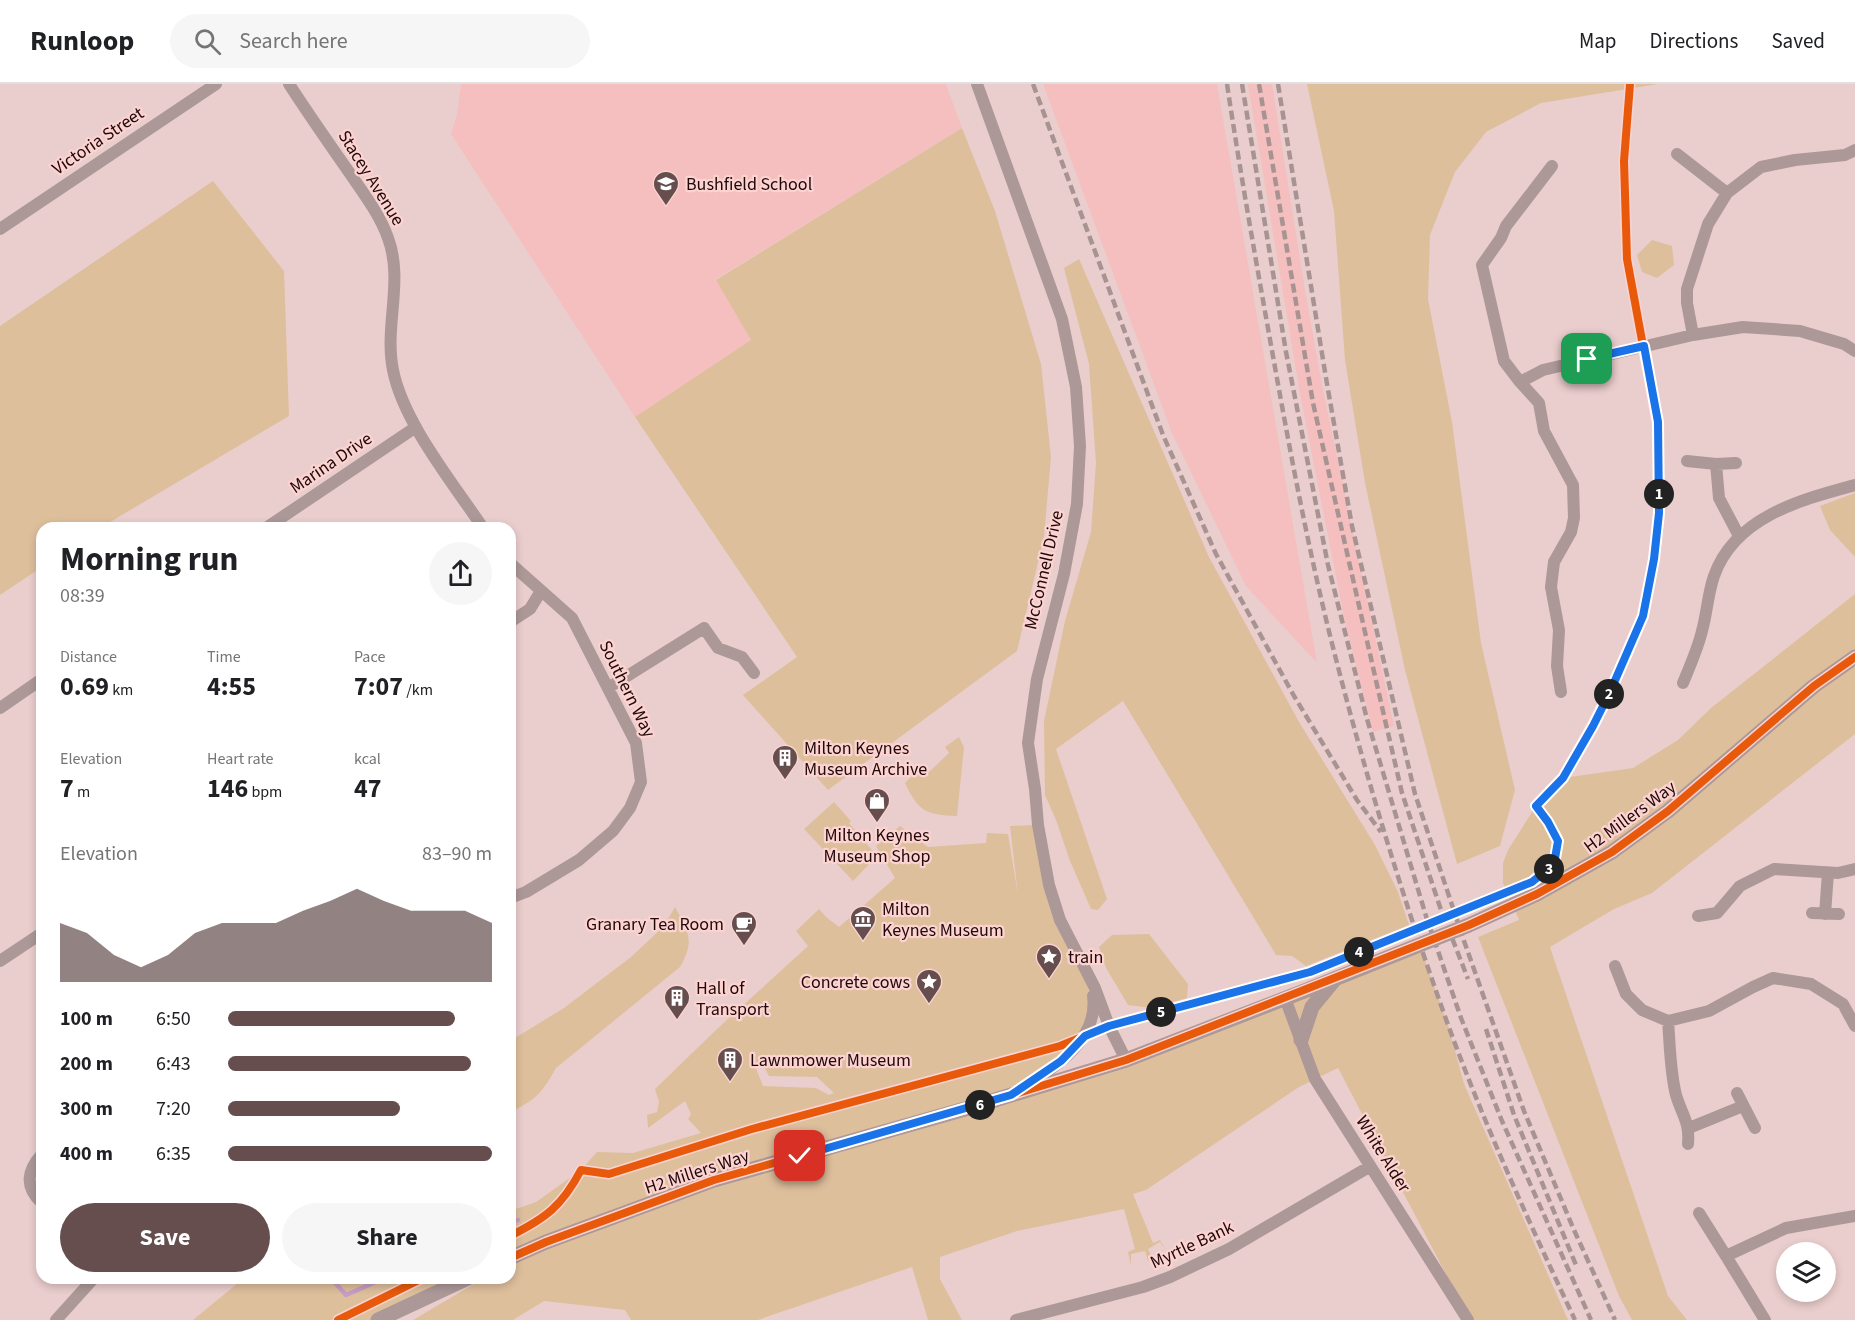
<!DOCTYPE html>
<meta charset="utf-8">
<style>
:root{--surface:#fff;--page:#f6f6f6;--text:#202124;--muted:#757577;--line:#e0e0e0;--accent:#664e4e}
body{margin:0;font-family:"Source Sans 3",sans-serif;background:var(--page);color:var(--text);height:100vh;display:flex;flex-direction:column;font-size:22px;white-space:nowrap}
*{box-sizing:border-box;margin:0}
p{font-size:20px;color:var(--muted)}
.icon{flex:none;width:33px;height:33px;fill:none;stroke:currentColor;stroke-width:2;stroke-linecap:round;stroke-linejoin:round}
.map{position:relative;flex:1;overflow:hidden}
.side{position:absolute;left:36px;top:438px;width:480px;height:762px;display:flex;flex-direction:column;background:var(--surface);border-radius:18px;box-shadow:0 3px 9px #0003}
.side>*{flex:none}
.buttons{position:absolute;left:1776px;top:1158px;display:grid;gap:12px}
.buttons a{display:grid;place-items:center;width:60px;height:60px;border-radius:50%;background:var(--surface);box-shadow:0 3px 9px #0003;font-size:30px}
.pin{position:absolute;display:grid;place-items:center;width:51px;height:51px;color:#fff;margin:-26px;border-radius:12px;box-shadow:0 3px 9px #0006}
.km{position:absolute;width:30px;height:30px;margin:-15px;border-radius:50%;background:#222;color:#fff;font-size:16px;line-height:30px;text-align:center}
.round{display:grid;place-items:center;flex:none;width:63px;height:63px;border-radius:32px;background:var(--page)}
.overview{display:flex;align-items:center;justify-content:space-between;height:102px;padding:0 24px}
h1{font-size:33px;font-weight:700;line-height:45px}
.metrics{display:grid;grid-template-columns:repeat(3,1fr);gap:9px;height:102px;padding:6px 24px}
.metrics div{display:grid;align-content:center}
.metrics b{font-size:26px;font-weight:700}
.metrics small{font-size:16px;font-weight:400}
.metrics p{font-size:16px}
.chart{height:168px;padding:12px 24px}
.chart p{display:flex;justify-content:space-between}
.chart svg{width:100%;height:108px;margin-top:6px;fill:var(--accent);opacity:.7}
.primary-button{display:flex;gap:12px;margin-top:auto;padding:12px 24px}
.primary-button a{flex:1;height:69px;border-radius:36px;background:var(--accent);color:#fff;font-size:24px;font-weight:700;line-height:69px;text-align:center}
.primary-button a+a{background:var(--page);color:var(--text)}
ul{padding:0 24px;list-style:none;font-size:20px}
li{display:grid;grid-template-columns:96px 72px 1fr;align-items:center;height:45px}
li i{height:15px;border-radius:8px;background:var(--accent)}
header{display:flex;align-items:center;gap:36px;box-sizing:border-box;height:84px;padding:0 30px;background:var(--surface);border-bottom:2px solid var(--line)}
header strong{font-size:28px}
nav{display:flex;gap:33px;margin-inline-start:auto;font-size:21px}
.search{width:420px;height:54px;background:var(--page);display:flex;align-items:center;gap:15px;box-sizing:border-box;padding:0 21px;border-radius:33px;color:var(--muted);font-size:22px}
.map>svg:first-child{display:block}
.built{fill:#f4bfbe}
.green{fill:#debf9c;fill-rule:evenodd}
.lines{fill:none;stroke-linecap:round;stroke-linejoin:round}
.stream{stroke:#c79ec4;stroke-width:4.5}
.minor{stroke:#ad9898;stroke-width:12}
.tertiary{stroke:#ad9898;stroke-width:15}
.rail{stroke:#a89393;stroke-width:4.5;stroke-dasharray:9 4.5;stroke-linecap:butt}
.tertiary-bridge{stroke:#ad9898;stroke-width:15}
.cycleway-casing{stroke:#fcd3d1;stroke-width:11}
.cycleway{stroke:#e8590c;stroke-width:8}
.route-casing{stroke:#fff;stroke-width:12}
.route{stroke:#1a73e8;stroke-width:8}
.labels{text-anchor:middle;dominant-baseline:central;stroke-width:4.5;stroke-linejoin:round;paint-order:stroke}
.street-label{font-size:18px;fill:#1f0909;stroke:#fcd3d1}
.poi-label{font-size:18px;fill:#1f0909;stroke:#fcd3d1;text-anchor:start}
</style>
<header>
<strong>Runloop</strong>
<div class="search"><svg class="icon" aria-label="search" viewBox="0 0 24 24"><circle cx="10" cy="10" r="6"/><path d="M15 15l6 6"/></svg>Search here</div>
<nav><a>Map</a><a>Directions</a><a>Saved</a></nav>
</header>
<div class="map">
<svg width="1855" height="1236" viewBox="0 0 1855 1236">
<rect width="100%" height="100%" fill="#eacecd"/>
<!-- built -->
<path class="built" d="M461,0H946L962,44L716,195L751,256L635,333L451,50L457,31Z
M1043,0H1217L1317,579L1246,502L1172,349Z
M1248,0H1272L1306,212L1323,306L1394,642L1373,648L1344,533L1300,310Z"/>
<!-- green -->
<path class="green" d="M1307,0H1658L1541,19L1486,48L1455,88L1430,151L1428,215L1452,338L1481,559L1515,706L1500,762L1457,780L1405,586L1365,399L1345,276L1334,127Z
M962,44L995,127L1041,280L1051,373L1044,453L1017,567L828,706L743,611L797,573L635,333L751,256L716,196Z
M213,97L284,187L289,332L100,444H42V483L0,511V242Z
M1652,156L1672,162L1674,181L1657,194L1642,188L1637,171Z
M1079,175L1209,473L1299,638L1375,761L1398,808L1409,841L1306,882L1292,872L1276,871L1123,617L1056,665L1107,815L1098,826L1091,825L1070,777L1056,736L1045,711L1044,637L1065,537L1091,448L1096,379L1089,280L1064,184Z
M1855,409V473L1830,446L1820,422Z
M1855,510V650L1652,809L1614,825L1550,863L1668,1212L1687,1236H1632L1619,1212L1478,853L1519,836L1503,799V779L1508,766L1536,722L1563,694L1633,684L1678,656L1711,624Z
M959,653L964,663L957,732C926,731 918,727 905,699L919,685L928,689L949,669L945,663Z
M834,718L851,737L849,739L877,772L853,797L804,745Z
M1038,741L1049,801L1092,899L1085,952L1014,1009L1420,862L1448,941L1464,1000L1568,1236H1470L1338,984L1299,1003L1146,1106L1133,1110L1153,1159L1160,1156L1166,1167L1160,1158L1148,1165L1153,1175L1148,1177L1145,1167L1131,1170V1181L1128,1168L1135,1165L1124,1125L1017,1147L940,1173V1195L962,1236H928L912,1183L758,1236H631L625,1226L544,1217L513,1236H413L484,1194H510V1127L536,1118L581,1086L597,1068L633,1069L701,1049L688,1035L691,1030L685,1017L648,1044L647,1031L657,1028L659,1018L655,1005L717,945L808,862L796,847L819,825L826,833L839,843L895,794L876,762L900,742L928,763L986,759L987,749L1008,750L1018,811L1010,742ZM762,979L769,992L817,993L834,1009L829,1011L816,1004L763,1002L755,982Z
M675,823C689,848 695,857 680,883L556,984C542,1009 536,1016 510,1028V957L564,924L631,873L664,842Z
M1149,850L1188,900L1187,914L1151,924L1128,921L1106,884L1099,863L1112,851Z
M244,1194H468L378,1236H193Z"/>
<g class="lines">
<!-- stream -->
<path class="stream" d="M510,1139L518,1136
M331,1194L346,1211L385,1194"/>
<!-- minor -->
<path class="minor" d="M289,0C309,31 330,61 351,91C364,110 380,131 388,154C404,197 384,242 393,286C403,338 453,399 483,444
M977,0L1062,235L1076,303L1080,362L1077,420L1064,490L1037,595L1028,659L1035,705L1038,741L1049,801L1060,836L1095,904L1109,942L1126,976
M1677,70L1727,109
M1552,82L1506,142L1501,154L1482,181L1504,277L1520,298L1543,286L1693,251L1743,243L1800,247L1844,260L1855,267
M0,145L216,0
M1693,251L1687,219V205L1708,140L1727,109L1761,83L1795,76L1845,71L1855,66
M1520,298L1539,319L1544,347L1573,401L1574,434L1571,448L1554,478L1551,503L1559,546L1557,582L1561,608
M1687,377L1716,380L1736,379
M1716,380L1719,414L1739,452
M266,444L416,343
M510,479L572,534L636,659L641,698L630,724L613,747L579,776L526,808L510,814
M510,538L530,525L541,507
M1683,599C1690,582 1698,564 1702,547C1707,529 1708,509 1714,492C1735,433 1800,416 1855,401
M608,604L704,544L718,564L742,573L754,589
M0,624L42,595
M1812,829L1839,830
M1825,830L1828,789
M1698,832L1717,829L1740,802L1774,785L1838,789L1855,785
M0,877L42,849
M1615,882L1626,910L1642,926L1668,937L1709,927L1753,903L1773,894L1811,900L1843,920L1855,942
M1285,914L1315,995L1468,1236
M1668,937C1670,961 1670,987 1676,1011C1682,1031 1690,1038 1688,1060
M1023,1004C1055,983 1099,956 1093,912
M1737,1009L1755,1044
M1689,1044L1743,1022
M42,1070C27,1086 24,1103 42,1119
M1699,1129L1726,1172
M56,1236L94,1194
M1016,1236L1143,1203L1170,1193L1229,1165L1369,1083
M1765,1236L1726,1172L1786,1144L1855,1132"/>
<!-- tertiary -->
<path class="tertiary" d="M1537,810L1612,768L1668,727L1814,602L1855,573
M1301,956L1312,923L1335,895
M510,1174L546,1158L714,1096L972,1023L1126,976L1312,904
M378,1236L468,1194"/>
<!-- rail -->
<path class="rail" d="M1033,0L1163,351L1216,470L1294,612L1357,716L1381,748
M1227,0C1242,100 1260,200 1278,300C1295,394 1313,487 1337,579C1368,700 1405,821 1447,938C1484,1040 1529,1138 1575,1236
M1242,0L1286,268L1328,481L1367,635L1426,832L1461,934L1502,1037L1591,1236
M1259,0L1313,319L1382,623L1402,709L1440,823L1468,895
M1278,0L1326,294L1352,442L1415,710L1464,857L1524,1027L1574,1146L1615,1236
M1486,945L1514,1031L1576,1181"/>
<!-- tertiary-bridge -->
<path class="tertiary-bridge" d="M1312,904L1469,841L1537,810"/>
<defs>
<path id="cycleway" d="M510,1152C546,1134 562,1122 581,1086L609,1090L752,1045L1060,962L1109,942L1310,888L1532,798L1554,780L1558,757L1548,738L1536,722L1563,694L1610,608L1643,532L1654,475L1659,429L1657,338L1627,175L1624,77L1630,0
M510,1174L546,1158L714,1096L972,1023L1126,976L1469,841L1537,810L1612,768L1668,727L1814,602L1855,573
M338,1236L423,1194"/>
</defs>
<!-- cycleway casing -->
<use href="#cycleway" class="cycleway-casing"/>
<!-- cycleway -->
<use href="#cycleway" class="cycleway"/>
</g>
<g class="lines">
<defs>
<path id="route" d="M800,1072L1011,1011L1061,977L1085,952L1109,942L1310,888L1532,798L1554,780L1558,757L1548,738L1536,722L1563,694L1593,642L1610,608L1643,532L1654,475L1659,429L1658,338L1644,262L1587,275"/>
</defs>
<!-- route casing -->
<use href="#route" class="route-casing"/>
<!-- route -->
<use href="#route" class="route"/>
</g>
<!-- icons -->
<defs>
<symbol id="school-pin" viewBox="-11 -11 22 30"><path d="M0 17L-7.5 6A9.5 9.5 0 1 1 7.5 6Z" fill="#664e4e" stroke="#fcd3d1"/><path d="M0-5L7-2L0 1L-7-2ZM-4 1L0 2.5L4 1V4Q0 6-4 4Z" fill="#fff"/></symbol>
<symbol id="building-pin" viewBox="-11 -11 22 30"><path d="M0 17L-7.5 6A9.5 9.5 0 1 1 7.5 6Z" fill="#664e4e" stroke="#fcd3d1"/><path d="M-4-6H4V6H1V3H-1V6H-4ZM-2.5-4.3h1.7v1.8h-1.7ZM.8-4.3h1.7v1.8H.8ZM-2.5-1h1.7V.8h-1.7ZM.8-1h1.7V.8H.8Z" fill="#fff"/></symbol>
<symbol id="shop-pin" viewBox="-11 -11 22 30"><path d="M0 17L-7.5 6A9.5 9.5 0 1 1 7.5 6Z" fill="#664e4e" stroke="#fcd3d1"/><path d="M-5-2.5h2.3a2.7 3.5 0 0 1 5.4 0H5L5.5 6h-11ZM-1.5-2.5h3a1.5 2.3 0 0 0-3 0Z" fill="#fff"/></symbol>
<symbol id="museum-pin" viewBox="-11 -11 22 30"><path d="M0 17L-7.5 6A9.5 9.5 0 1 1 7.5 6Z" fill="#664e4e" stroke="#fcd3d1"/><path d="M0-6L6-3V-2H-6V-3ZM-5-1h2V3h-2ZM-1-1h2V3h-2ZM3-1h2V3H3ZM-6 4H6V6H-6Z" fill="#fff"/></symbol>
<symbol id="cafe-pin" viewBox="-11 -11 22 30"><path d="M0 17L-7.5 6A9.5 9.5 0 1 1 7.5 6Z" fill="#664e4e" stroke="#fcd3d1"/><path d="M-5.5-4.5H6V0H3Q3 3.5 0 3.5H-2.5Q-5.5 3.5-5.5 0ZM3-3.2v2h1.7v-2ZM-6 4.5H4V6H-6Z" fill="#fff"/></symbol>
<symbol id="sight-pin" viewBox="-11 -11 22 30"><path d="M0 17L-7.5 6A9.5 9.5 0 1 1 7.5 6Z" fill="#664e4e" stroke="#fcd3d1"/><path d="M0-6L1.8-2.2L6-1.7L2.9 1.2L3.7 5.4L0 3.3L-3.7 5.4L-2.9 1.2L-6-1.7L-1.8-2.2Z" fill="#fff"/></symbol>
</defs>
<g fill-rule="evenodd">
<use href="#school-pin" x="651" y="85" width="30" height="40"/>
<use href="#building-pin" x="770" y="659" width="30" height="40"/>
<use href="#shop-pin" x="862" y="702" width="30" height="40"/>
<use href="#museum-pin" x="848" y="820" width="30" height="40"/>
<use href="#cafe-pin" x="729" y="825" width="30" height="40"/>
<use href="#sight-pin" x="1034" y="858" width="30" height="40"/>
<use href="#sight-pin" x="914" y="883" width="30" height="40"/>
<use href="#building-pin" x="662" y="899" width="30" height="40"/>
<use href="#building-pin" x="715" y="961" width="30" height="40"/>
</g>
<g class="labels">
<!-- street labels -->
<g class="street-label">
<text transform="translate(98 57) rotate(-34)">Victoria Street</text>
<text transform="translate(371 94) rotate(58)">Stacey Avenue</text>
<text transform="translate(331 379) rotate(-34)">Marina Drive</text>
<text transform="translate(1044 486) rotate(-77)">McConnell Drive</text>
<text transform="translate(627 605) rotate(64)">Southern Way</text>
<text transform="translate(1630 733) rotate(-36)">H2 Millers Way</text>
<text transform="translate(1383 1070) rotate(58)">White Alder</text>
<text transform="translate(697 1088) rotate(-18)">H2 Millers Way</text>
<text transform="translate(1192 1161) rotate(-25)">Myrtle Bank</text>
</g>
<!-- poi labels -->
<g class="poi-label">
<text x="686" y="100">Bushfield School</text>
<text x="804" y="664">Milton Keynes<tspan x="804" dy="21">Museum Archive</tspan></text>
<text x="877" y="751" text-anchor="middle">Milton Keynes<tspan x="877" dy="21">Museum Shop</tspan></text>
<text x="882" y="825">Milton<tspan x="882" dy="21">Keynes Museum</tspan></text>
<text x="724" y="840" text-anchor="end">Granary Tea Room</text>
<text x="1068" y="873">train</text>
<text x="910" y="898" text-anchor="end">Concrete cows</text>
<text x="696" y="904">Hall of<tspan x="696" dy="21">Transport</tspan></text>
<text x="750" y="976">Lawnmower Museum</text>
</g>
</g>
</svg>
<div class="buttons">
<a><svg class="icon" aria-label="layers" viewBox="0 0 24 24"><path d="M12 4l9 5-9 5-9-5zM3 14l9 5 9-5"/></svg></a>
</div>
<div class="pin" style="left:1587px;top:275px;background:#1e9e55"><svg class="icon" aria-label="arrive" viewBox="0 0 24 24"><path d="M6 21V4h12l-3 4 3 4H6"/></svg></div>
<div class="pin" style="left:800px;top:1072px;background:#d93025"><svg class="icon" aria-label="check" viewBox="0 0 24 24"><path d="M5 12l5 5 9-10"/></svg></div>
<b class="km" style="left:1659px;top:410px">1</b>
<b class="km" style="left:1609px;top:610px">2</b>
<b class="km" style="left:1549px;top:785px">3</b>
<b class="km" style="left:1359px;top:868px">4</b>
<b class="km" style="left:1161px;top:928px">5</b>
<b class="km" style="left:980px;top:1021px">6</b>
<section class="side">
<div class="overview"><div><h1>Morning run</h1><p>08:39</p></div><a class="round"><svg class="icon" aria-label="share" viewBox="0 0 24 24"><path d="M12 15V3M7 8l5-5 5 5M5 13v7h14v-7"/></svg></a></div>
<div class="metrics">
<div><p>Distance</p><b>0.69<small> km</small></b></div>
<div><p>Time</p><b>4:55</b></div>
<div><p>Pace</p><b>7:07<small> /km</small></b></div>
</div>
<div class="metrics">
<div><p>Elevation</p><b>7<small> m</small></b></div>
<div><p>Heart rate</p><b>146<small> bpm</small></b></div>
<div><p>kcal</p><b>47</b></div>
</div>
<div class="chart"><p><span>Elevation</span>83–90 m</p>
<svg viewBox="0 0 160 44" preserveAspectRatio="none"><path d="M0 44V20L10 24L20 33L30 38L40 33L50 24L60 20L70 20L80 20L90 15L100 11L110 6L120 11L130 15L140 15L150 15L160 20V44z"/></svg>
</div>
<ul>
<li><b>100 m</b>6:50<i style="width:86%"></i></li>
<li><b>200 m</b>6:43<i style="width:92%"></i></li>
<li><b>300 m</b>7:20<i style="width:65%"></i></li>
<li><b>400 m</b>6:35<i style="width:100%"></i></li>
</ul>
<div class="primary-button"><a>Save</a><a>Share</a></div>
</section>
</div>
